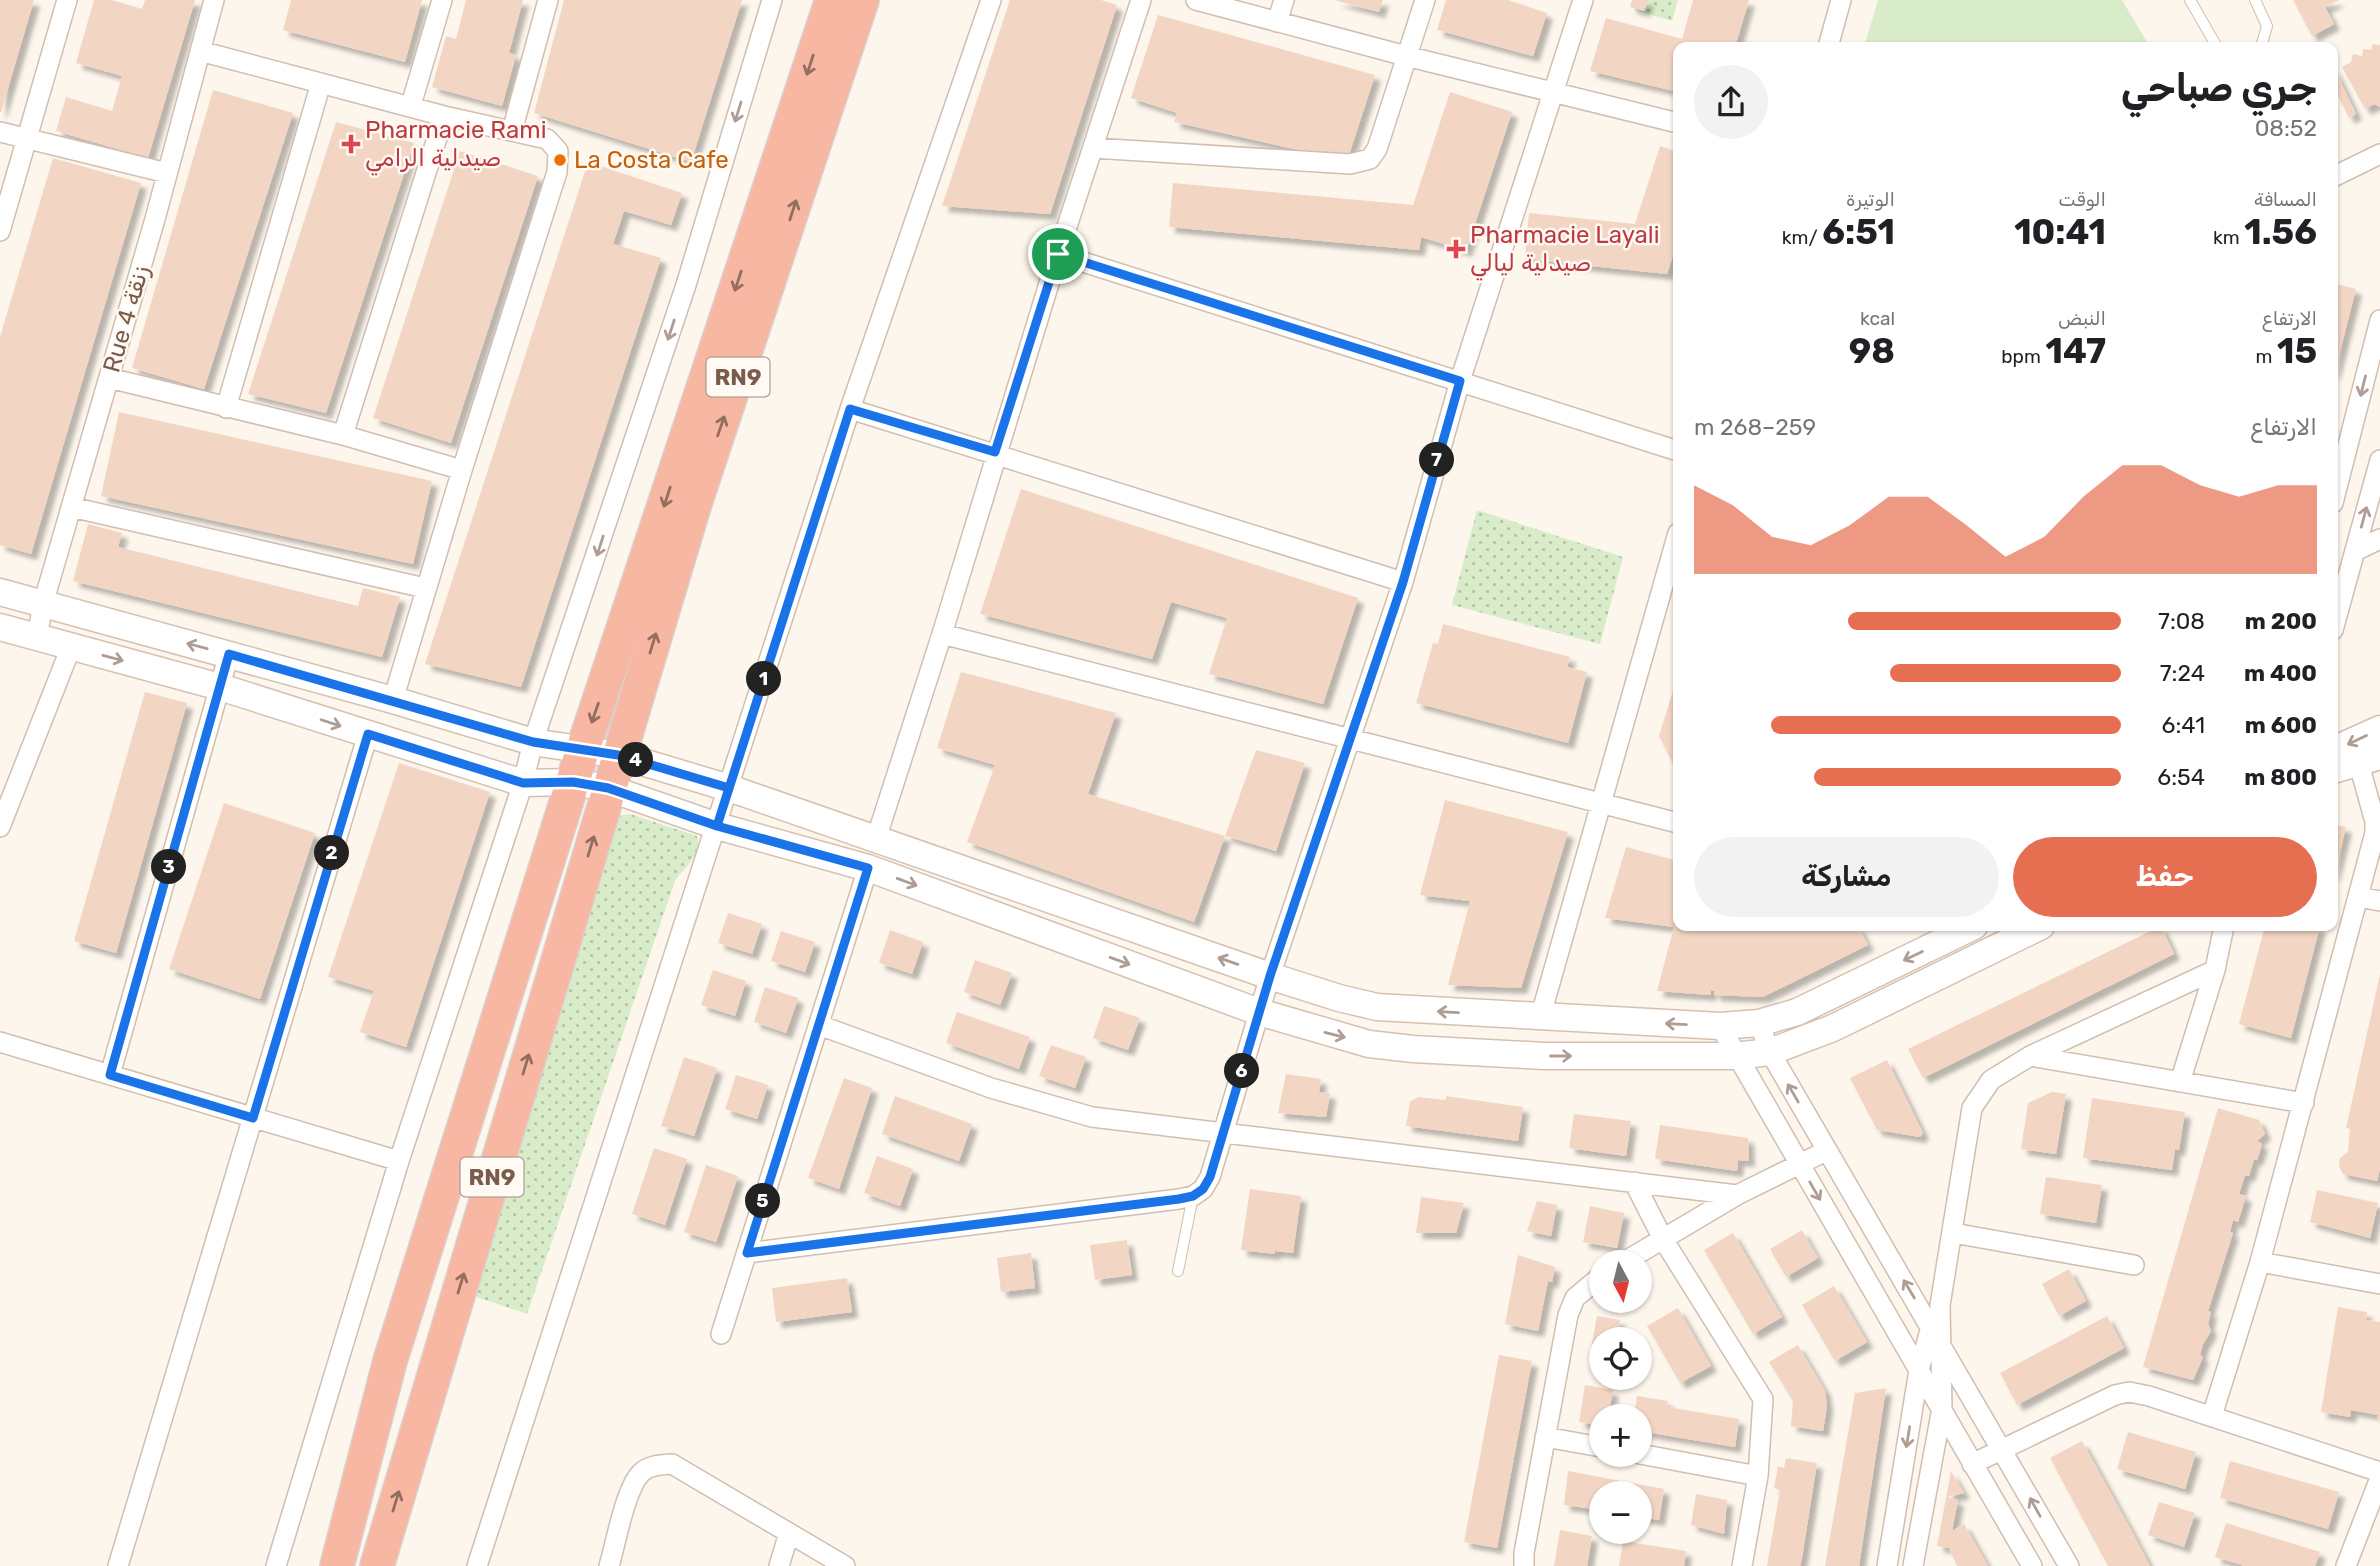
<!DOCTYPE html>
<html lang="ar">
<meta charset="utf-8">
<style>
:root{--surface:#fff;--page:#f2f2f2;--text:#202124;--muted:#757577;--accent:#e76f51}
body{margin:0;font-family:Rubik,"Noto Sans Arabic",sans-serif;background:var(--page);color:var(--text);direction:rtl;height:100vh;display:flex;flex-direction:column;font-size:26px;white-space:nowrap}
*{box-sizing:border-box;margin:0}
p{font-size:23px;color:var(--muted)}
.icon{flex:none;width:38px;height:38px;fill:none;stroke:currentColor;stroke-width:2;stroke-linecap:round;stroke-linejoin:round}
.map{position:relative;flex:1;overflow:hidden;direction:ltr}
.drawer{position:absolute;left:1673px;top:42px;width:665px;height:889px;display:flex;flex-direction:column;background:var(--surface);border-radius:14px;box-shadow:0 2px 5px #0004;direction:rtl}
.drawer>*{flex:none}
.needle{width:46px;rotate:173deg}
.buttons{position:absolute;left:1589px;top:1250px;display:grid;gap:14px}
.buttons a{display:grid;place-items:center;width:63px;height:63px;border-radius:50%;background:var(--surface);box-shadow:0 2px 5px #0004;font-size:35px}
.pin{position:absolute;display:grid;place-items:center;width:60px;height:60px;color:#fff;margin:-30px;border:4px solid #fff;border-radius:50%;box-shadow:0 2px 7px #0007}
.km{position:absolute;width:35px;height:35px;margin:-18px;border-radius:50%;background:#222;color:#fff;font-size:19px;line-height:35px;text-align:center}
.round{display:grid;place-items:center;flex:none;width:74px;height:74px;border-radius:37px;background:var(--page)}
.summary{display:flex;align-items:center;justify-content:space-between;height:119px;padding:0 21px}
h1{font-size:38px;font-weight:700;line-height:52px}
.stats{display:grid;grid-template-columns:repeat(3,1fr);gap:10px;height:119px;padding:7px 21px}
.stats div{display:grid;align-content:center}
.stats b{font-size:35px;font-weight:700}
.stats small{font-size:19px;font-weight:400}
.stats p{font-size:19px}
.chart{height:196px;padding:14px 21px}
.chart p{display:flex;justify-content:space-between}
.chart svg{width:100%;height:126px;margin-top:7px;fill:var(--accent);opacity:.7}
.action{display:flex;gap:14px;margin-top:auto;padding:14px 21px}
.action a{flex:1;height:80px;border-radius:42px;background:var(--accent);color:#fff;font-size:28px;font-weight:700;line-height:80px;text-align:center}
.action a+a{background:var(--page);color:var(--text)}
ul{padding:0 21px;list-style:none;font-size:23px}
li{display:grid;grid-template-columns:112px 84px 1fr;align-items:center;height:52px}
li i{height:18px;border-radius:9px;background:var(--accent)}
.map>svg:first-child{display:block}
.grass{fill:url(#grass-dots)}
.garden{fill:#d8ecc9}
.building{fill:#f3d5c3;filter:url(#shadow)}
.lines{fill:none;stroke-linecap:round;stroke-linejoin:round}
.lane-casing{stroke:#d1beb0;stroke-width:12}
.street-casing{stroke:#d1beb0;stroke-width:22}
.secondary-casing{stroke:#d6c0b0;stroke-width:29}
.highway-casing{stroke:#dad1cd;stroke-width:36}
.lane{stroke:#fff;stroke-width:10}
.street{stroke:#fff;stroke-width:19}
.secondary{stroke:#fff;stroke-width:26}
.highway{stroke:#f7b7a3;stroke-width:33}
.oneway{stroke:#936e5e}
.oneway2{stroke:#af9d94}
.route-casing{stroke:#fff;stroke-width:14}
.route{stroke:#1a73e8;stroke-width:9}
.health-dot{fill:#e0444e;stroke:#fffaf3;stroke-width:2.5}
.food-dot{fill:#e8710a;stroke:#fffaf3;stroke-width:2.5}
.labels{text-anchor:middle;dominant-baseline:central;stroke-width:5;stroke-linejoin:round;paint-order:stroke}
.shield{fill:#fffaf3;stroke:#a28b7f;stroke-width:2}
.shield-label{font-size:23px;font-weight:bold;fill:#7a5c4d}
.health-label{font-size:24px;fill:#be3a42;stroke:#fffaf3;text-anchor:start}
.food-label{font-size:24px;fill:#c56008;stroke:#fffaf3;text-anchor:start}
.street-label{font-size:24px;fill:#7a5c4d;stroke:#fffaf3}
</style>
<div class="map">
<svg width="2380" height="1566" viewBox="0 0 2380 1566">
<defs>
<pattern id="grass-dots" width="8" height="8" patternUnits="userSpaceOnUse" patternTransform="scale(1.75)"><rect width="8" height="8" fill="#d8ecc9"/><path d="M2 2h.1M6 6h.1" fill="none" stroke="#b4c2a5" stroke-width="1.8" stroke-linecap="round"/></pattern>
<filter id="shadow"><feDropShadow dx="6" dy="6" stdDeviation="2" flood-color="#0004"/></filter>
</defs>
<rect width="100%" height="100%" fill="#fdf6ec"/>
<!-- grass -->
<path class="grass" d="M1638,0H1678L1672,21L1635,10Z
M1477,510L1623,557L1600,644L1452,605Z
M630,814L697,836C703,855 684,867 675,881L527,1314L464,1293L617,816Z"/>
<!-- garden -->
<path class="garden" d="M1878,0H2122L2150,47H1864Z"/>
<!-- building -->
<path class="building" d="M0,0H34L1,112H0Z
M94,0H112L142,9L145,0H195L148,158L56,131L66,97L112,111L122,76L76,63Z
M291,0H422L405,62L283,30Z
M466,0H523L509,53L516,55L502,106L432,87L446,36L456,39Z
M564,0H742L691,162L534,113Z
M1010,0H1101L1117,5L1050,214L942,206Z
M1334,0H1383L1379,12Z
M1446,0H1508L1547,13L1533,56L1437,30Z
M1632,0H1648L1644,11L1630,7Z
M1693,0H1749L1735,47H1678V92L1590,71L1606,18L1682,39Z
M2293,0H2339L2325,7L2334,24L2312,36Z
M1158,15L1375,75L1347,161L1174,122L1177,113L1131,98Z
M2373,44L2380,45V107L2374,104L2365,109L2342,67L2351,62L2353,54L2362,56L2363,49L2371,50Z
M2333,66L2356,114L2349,118L2333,85Z
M213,90L293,113L204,389L132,368Z
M1450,92L1512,112L1466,251L1421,237L1419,250L1169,227L1173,183L1413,205Z
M336,122L414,143L326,413L248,394Z
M1660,146L1678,152V240L1667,274L1525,259L1529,213L1635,224Z
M460,151L538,176L451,443L373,418Z
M53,158L141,183L31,554L0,545V337Z
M588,162L682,193L671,225L624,211L613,244L661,258L521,687L425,664Z
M2333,283L2356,289L2334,375H2333Z
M119,412L432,481L413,564L101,496Z
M1021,489L1358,598L1323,704L1209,674L1227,618L1171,602L1152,659L980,614Z
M88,524L122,533L118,547L358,606L363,588L400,597L382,657L73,581Z
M1443,624L1570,657L1567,667L1587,672L1568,743L1416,703L1433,643L1438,644Z
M961,672L1116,713L1088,794L1225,836L1194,922L967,842L995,765L937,748Z
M1678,674V774L1659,736Z
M145,692L187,703L116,953L74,941Z
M1256,750L1305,763L1276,851L1225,836Z
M399,763L490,792L406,1047L360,1032L374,991L328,977Z
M1445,800L1568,832L1521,988L1448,985L1470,901L1420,895Z
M224,803L315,833L260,999L169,969Z
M2333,824L2346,827L2334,876H2333Z
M1626,847L1678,861V926H1858L1868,945L1763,997L1714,995L1715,991L1711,990L1710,995L1657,991L1674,927L1605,918Z
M728,913L762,924L752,954L718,943Z
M2161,926L2174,954L1923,1078L1908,1049Z
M2265,926H2320L2291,1038L2239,1024Z
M890,930L923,942L912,974L879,963Z
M781,931L815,942L805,972L771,961Z
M975,960L1012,973L1000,1005L964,992Z
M713,970L746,981L735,1016L701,1005Z
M2380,974V1169L2377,1181L2343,1174L2339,1166L2340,1158L2348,1152L2350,1129L2346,1128Z
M765,987L798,998L786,1033L754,1022Z
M1104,1006L1140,1018L1128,1050L1093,1038Z
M957,1012L1030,1037L1019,1069L946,1043Z
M1051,1045L1086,1057L1075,1088L1039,1076Z
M684,1057L717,1068L694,1136L661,1126Z
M1887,1060L1923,1133L1920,1137L1877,1130L1850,1078Z
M1286,1074L1321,1079L1319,1092L1330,1093L1326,1117L1278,1113Z
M736,1075L768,1085L757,1119L725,1109Z
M844,1078L872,1088L839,1189L808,1178Z
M2052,1092L2066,1094L2056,1154L2021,1149L2028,1103Z
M895,1096L972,1124L959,1161L882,1134Z
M1446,1096L1523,1107L1518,1141L1406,1126L1410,1102L1418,1097L1446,1100Z
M2092,1098L2185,1112L2179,1150L2175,1149L2172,1170L2083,1158Z
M2218,1108L2259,1120L2265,1134L2257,1141L2262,1144L2257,1160L2254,1159L2249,1176L2245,1175L2239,1194L2246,1196L2238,1222L2233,1220L2230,1232L2233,1233L2208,1311L2211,1312L2208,1324L2211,1331L2203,1344L2200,1355L2203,1357L2193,1380L2143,1367Z
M1574,1114L1631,1121L1626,1156L1569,1148Z
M1660,1125L1748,1138L1749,1161L1738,1160L1737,1171L1655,1159Z
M654,1148L687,1159L665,1225L632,1214Z
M877,1156L913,1169L900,1206L864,1193Z
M706,1165L738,1176L716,1242L684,1232Z
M2046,1177L2102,1185L2096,1223L2040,1214Z
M1250,1189L1301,1196L1293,1253L1275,1251V1254L1241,1250Z
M2317,1190L2378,1203L2370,1238L2310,1222Z
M1421,1197L1464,1203L1456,1233H1416Z
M1537,1201L1557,1205L1551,1236L1527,1231Z
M1590,1206L1624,1213L1617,1248L1583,1242Z
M1802,1230L1818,1258L1786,1277L1770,1249Z
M1733,1233L1782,1317L1753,1334L1704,1250Z
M1127,1240L1132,1275L1095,1280L1090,1245Z
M1031,1253L1035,1288L1001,1292L997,1258Z
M1518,1255L1555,1267L1552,1282L1548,1281L1538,1331L1505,1324Z
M2069,1269L2086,1301L2059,1316L2042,1284Z
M847,1278L852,1312L776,1322L772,1288Z
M1834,1286L1867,1342L1835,1361L1802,1305Z
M2338,1307L2367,1312L2366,1320L2380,1322V1420L2377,1422L2378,1415L2351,1410L2350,1417L2321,1412Z
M1678,1308L1711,1366L1680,1383L1647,1326Z
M1597,1316L1620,1320L1617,1334L1622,1335L1621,1339H1601V1356L1590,1354Z
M2107,1316L2124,1348L2017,1405L2000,1373Z
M1798,1345L1825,1391L1827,1406L1823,1431L1791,1426L1793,1401L1769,1362Z
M1499,1355L1532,1361L1497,1548L1464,1542Z
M1585,1385L1613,1390L1608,1416H1601V1426L1579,1422Z
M1886,1388L1859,1566H1825L1855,1393Z
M1637,1396L1668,1401L1667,1407L1739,1419L1735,1447L1640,1431V1416H1634Z
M2128,1432L2196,1452L2185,1489L2117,1469Z
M2082,1441L2131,1530L2150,1566H2108L2050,1458Z
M1786,1458L1817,1463L1802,1558L1800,1566H1767L1780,1490L1774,1488L1778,1466L1784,1468Z
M2230,1461L2339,1492L2328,1529L2220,1498Z
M1568,1471L1664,1489L1659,1520L1640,1517V1493H1601V1510L1564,1505Z
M1951,1471L1964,1493L1947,1497L1958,1500L1952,1531L1964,1524L1988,1566H1957L1949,1548L1937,1546Z
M1696,1494L1727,1500L1724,1534L1691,1525Z
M2159,1502L2195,1513L2184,1547L2148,1535Z
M2226,1523L2320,1552L2315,1566H2245L2215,1557Z
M1560,1530L1592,1536L1587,1566H1554Z
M1623,1541L1686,1551L1684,1566H1619Z"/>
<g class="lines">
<defs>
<path id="lane" d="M2190,0L2217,47
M2255,0L2267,26L2261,47
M1178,1271L1193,1196"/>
<path id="street" d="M1196,0L1406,56L1678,123
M1277,22L1284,0
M1828,47L1841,0
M200,51L444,116L547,139L558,151L557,172L462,470L393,700
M411,105L442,0
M512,131L548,0
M0,132L167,173
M1093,148L1350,164L1370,159L1377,149L1425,0
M2333,177L2380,154
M0,231L67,0
M1058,254L1678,451
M109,378L343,435L462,470
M226,408L321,83
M850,409L1403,582
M343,435L444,116
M2333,503L2380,320
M71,507L425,588
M2355,551L2380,539
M2333,630L2380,460
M942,634L1678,823
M37,637L43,604L155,219L214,0
M0,827L71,647
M876,839L942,634L1058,254L1141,0
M2358,897L2380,901
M1540,1018L1678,533
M1759,1023L1770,1052L2069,1566
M819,1025L991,1088L1092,1117L1737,1195
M1720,1026L2032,1566
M0,1042L399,1161
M2030,1056L2304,1103
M110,1075L229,654
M2180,1082L2215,970L2224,926
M1634,1182L1663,1239L1763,1399L1758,1476L1742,1566
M1953,1233L2134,1265
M747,1253L1179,1199L1193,1196L1203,1189L1210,1177L1270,976L1403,582L1460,381L1583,0
M1624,1262L1737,1195L1826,1151
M2260,1262L2380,1284
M721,1334L868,868
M2212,1416L2260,1262L2375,833V822L2359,764
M1545,1437L1601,1447
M1640,1454L1758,1476
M1972,1464L2115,1395L2129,1392L2149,1396L2380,1472
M118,1566L368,734
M276,1566L399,1161L523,783L533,742L686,285L772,0
M477,1566L850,409L991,0
M609,1566C616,1543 625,1489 641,1473C649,1465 661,1465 672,1464L845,1566
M779,1566L789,1533
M1524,1566V1553L1568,1315L1575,1298L1601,1276
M1887,1566L1919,1370L1932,1323
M1913,1566L1942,1408L1940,1305L1972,1108L1991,1080L2030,1056L2215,970
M2346,1566L2380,1478"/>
<path id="secondary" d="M0,592L393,700L533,742L619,755L729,788L1270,976L1339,998L1377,1007L1720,1026L1759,1023L1797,1012L1974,926
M0,627L220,687L523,783L573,782L608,788L717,826L868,868L1259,1012L1369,1044L1413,1049L1545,1056H1735L1770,1052L1833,1028L2041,926
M2333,750L2380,729
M2333,770L2380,756"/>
<path id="highway" d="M337,1566L390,1361L583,749L832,0
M377,1566L694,506L862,0"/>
</defs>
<!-- lane casing -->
<use href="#lane" class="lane-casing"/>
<!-- street casing -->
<use href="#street" class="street-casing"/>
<!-- secondary casing -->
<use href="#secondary" class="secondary-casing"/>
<!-- highway casing -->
<use href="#highway" class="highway-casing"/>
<!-- lane -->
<use href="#lane" class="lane"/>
<!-- street -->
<use href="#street" class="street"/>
<!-- secondary -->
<use href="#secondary" class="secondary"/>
<!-- highway -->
<use href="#highway" class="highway"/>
</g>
<!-- one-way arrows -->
<defs><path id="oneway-shaft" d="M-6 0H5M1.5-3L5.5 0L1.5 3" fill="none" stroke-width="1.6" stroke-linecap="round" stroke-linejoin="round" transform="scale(1.75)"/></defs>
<g class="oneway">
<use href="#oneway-shaft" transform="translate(810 65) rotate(108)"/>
<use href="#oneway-shaft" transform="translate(793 210) rotate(-72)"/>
<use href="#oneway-shaft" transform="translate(738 281) rotate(108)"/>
<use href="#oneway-shaft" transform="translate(721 426) rotate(-71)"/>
<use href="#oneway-shaft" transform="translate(667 497) rotate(108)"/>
<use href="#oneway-shaft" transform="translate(653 643) rotate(-73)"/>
<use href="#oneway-shaft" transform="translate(595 713) rotate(109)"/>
<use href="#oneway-shaft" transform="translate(591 846) rotate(-73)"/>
<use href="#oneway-shaft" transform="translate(526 1064) rotate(-73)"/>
<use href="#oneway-shaft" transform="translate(461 1283) rotate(-73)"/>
<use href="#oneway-shaft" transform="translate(396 1501) rotate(-73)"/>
</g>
<g class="oneway2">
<use href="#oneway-shaft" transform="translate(738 112) rotate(107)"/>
<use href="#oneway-shaft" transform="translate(671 330) rotate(108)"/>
<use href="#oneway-shaft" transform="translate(2363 386) rotate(104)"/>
<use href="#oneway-shaft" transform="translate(2364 517) rotate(-75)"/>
<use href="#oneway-shaft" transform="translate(600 546) rotate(108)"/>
<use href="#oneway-shaft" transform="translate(197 646) rotate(-165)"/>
<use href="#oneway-shaft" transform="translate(113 658) rotate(15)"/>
<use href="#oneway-shaft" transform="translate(331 723) rotate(18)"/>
<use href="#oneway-shaft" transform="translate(2357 740) rotate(155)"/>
<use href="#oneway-shaft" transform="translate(907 882) rotate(20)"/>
<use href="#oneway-shaft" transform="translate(1913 956) rotate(154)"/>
<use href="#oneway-shaft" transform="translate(1120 961) rotate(20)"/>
<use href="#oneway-shaft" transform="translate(1228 961) rotate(-161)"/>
<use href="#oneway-shaft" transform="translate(1448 1012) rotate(-177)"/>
<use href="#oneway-shaft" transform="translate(1676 1024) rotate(-177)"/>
<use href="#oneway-shaft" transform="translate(1335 1035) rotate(14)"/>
<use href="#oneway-shaft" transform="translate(1561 1056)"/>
<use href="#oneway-shaft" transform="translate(1793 1093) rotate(-120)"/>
<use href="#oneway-shaft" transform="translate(1815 1191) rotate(60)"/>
<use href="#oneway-shaft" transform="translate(1909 1289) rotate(-121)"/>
<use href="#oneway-shaft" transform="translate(1908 1437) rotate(99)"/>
<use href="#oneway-shaft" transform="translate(2035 1507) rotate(-119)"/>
</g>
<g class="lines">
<defs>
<path id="route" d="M1058,254L995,452L850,409L717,826L608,788L573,782L523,783L368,734L253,1118L110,1075L229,654L533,742L618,755L729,788L717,826L868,868L747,1253L1179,1199L1193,1196L1203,1189L1210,1177L1270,976L1403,582L1460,381L1058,254"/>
</defs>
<!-- route casing -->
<use href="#route" class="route-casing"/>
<!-- route -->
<use href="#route" class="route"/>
</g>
<!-- markers -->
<g class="health-dot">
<path d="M347.5 133.5h7v7h7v7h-7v7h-7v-7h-7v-7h7z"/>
<path d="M1452.5 238.5h7v7h7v7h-7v7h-7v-7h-7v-7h7z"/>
</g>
<circle class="food-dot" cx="560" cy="160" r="7"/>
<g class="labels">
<!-- shield labels -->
<g class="shield">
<rect x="706.5" y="357.5" width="63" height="39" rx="5"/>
<rect x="460.5" y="1157.5" width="63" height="39" rx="5"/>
</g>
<g class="shield-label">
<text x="738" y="377">RN9</text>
<text x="492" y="1177">RN9</text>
</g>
<!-- health labels -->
<g class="health-label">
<text x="365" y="130">Pharmacie Rami<tspan x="365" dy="28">صيدلية الرامي</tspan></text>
<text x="1470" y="235">Pharmacie Layali<tspan x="1470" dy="28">صيدلية ليالي</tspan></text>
</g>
<!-- food labels -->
<g class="food-label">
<text x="574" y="160">La Costa Cafe</text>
</g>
<!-- street labels -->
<g class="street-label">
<text transform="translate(126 319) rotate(-74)">Rue 4 زنقة</text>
</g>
</g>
</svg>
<div class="buttons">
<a><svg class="needle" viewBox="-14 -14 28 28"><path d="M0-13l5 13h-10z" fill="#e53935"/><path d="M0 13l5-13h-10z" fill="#757577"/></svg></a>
<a><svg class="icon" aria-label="locate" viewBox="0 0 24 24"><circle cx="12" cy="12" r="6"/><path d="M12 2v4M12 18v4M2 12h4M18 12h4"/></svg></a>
<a>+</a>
<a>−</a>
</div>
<div class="pin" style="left:1058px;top:254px;background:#1e9e55"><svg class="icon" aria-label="arrive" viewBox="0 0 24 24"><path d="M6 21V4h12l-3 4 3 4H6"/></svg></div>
<b class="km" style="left:764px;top:679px">1</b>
<b class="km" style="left:332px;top:853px">2</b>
<b class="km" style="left:169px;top:867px">3</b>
<b class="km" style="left:636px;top:760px">4</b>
<b class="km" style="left:763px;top:1201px">5</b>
<b class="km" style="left:1242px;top:1071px">6</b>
<b class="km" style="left:1437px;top:460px">7</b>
<section class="drawer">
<div class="summary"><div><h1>جري صباحي</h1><p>08:52</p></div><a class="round"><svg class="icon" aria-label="share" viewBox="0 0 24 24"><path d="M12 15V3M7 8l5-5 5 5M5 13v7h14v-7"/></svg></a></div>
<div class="stats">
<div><p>المسافة</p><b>1.56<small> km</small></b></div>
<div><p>الوقت</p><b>10:41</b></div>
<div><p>الوتيرة</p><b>6:51<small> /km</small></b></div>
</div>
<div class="stats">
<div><p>الارتفاع</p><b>15<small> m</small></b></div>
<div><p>النبض</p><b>147<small> bpm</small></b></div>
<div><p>kcal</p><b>98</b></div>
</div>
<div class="chart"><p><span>الارتفاع</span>259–268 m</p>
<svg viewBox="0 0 160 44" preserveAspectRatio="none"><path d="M0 44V13L10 20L20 31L30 34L40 27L50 17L60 17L70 27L80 38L90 31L100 17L110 6L120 6L130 13L140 17L150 13L160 13V44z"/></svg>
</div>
<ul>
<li><b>200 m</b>7:08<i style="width:64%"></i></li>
<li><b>400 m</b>7:24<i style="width:54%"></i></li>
<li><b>600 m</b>6:41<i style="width:82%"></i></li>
<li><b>800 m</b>6:54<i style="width:72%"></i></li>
</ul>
<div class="action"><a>حفظ</a><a>مشاركة</a></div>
</section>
</div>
